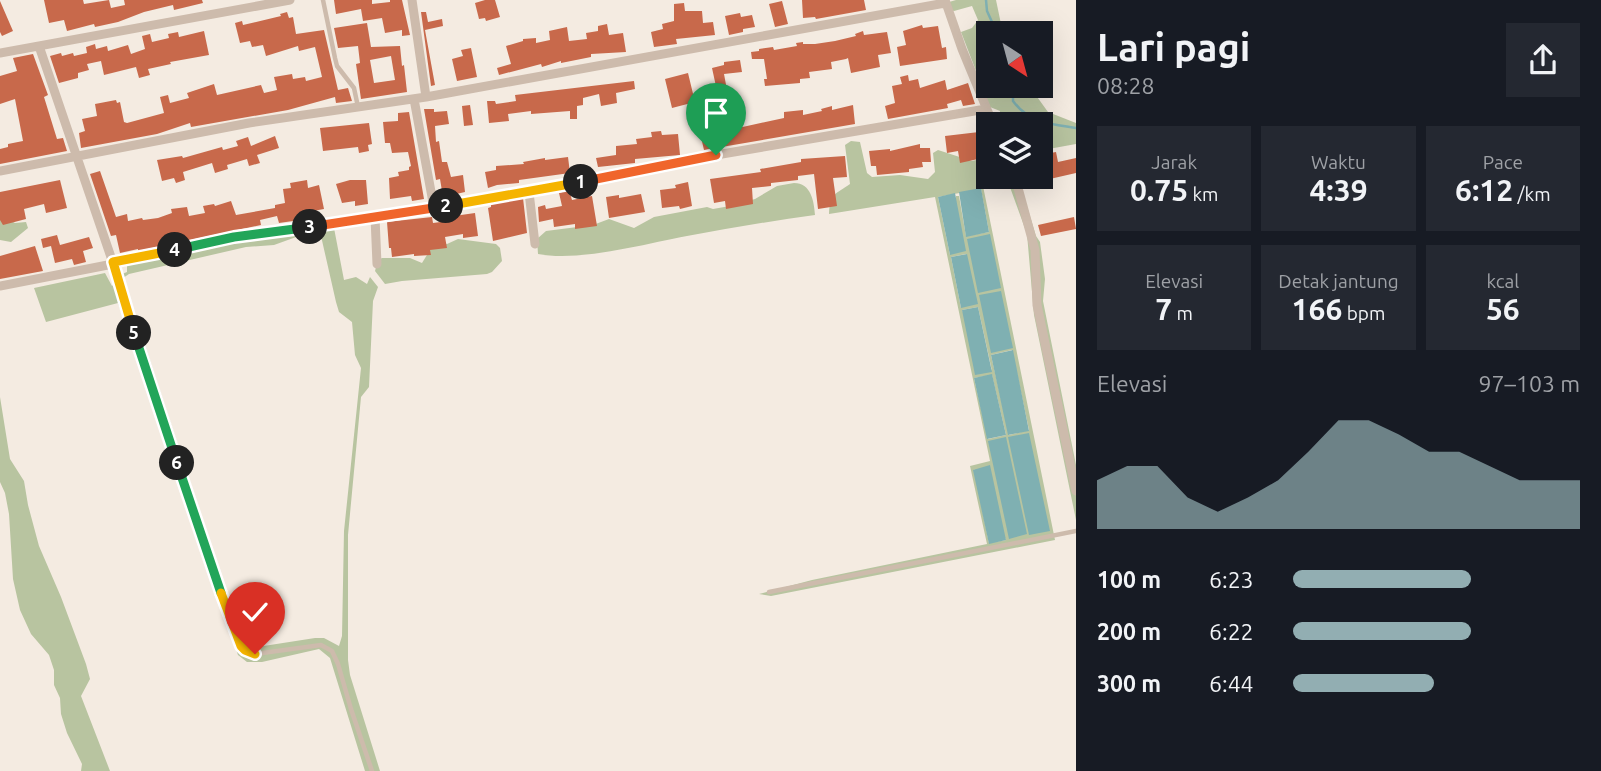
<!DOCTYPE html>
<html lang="id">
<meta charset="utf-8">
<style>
:root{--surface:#171b24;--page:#242831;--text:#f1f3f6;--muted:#9ea1a6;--accent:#92aeb2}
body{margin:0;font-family:Ubuntu,sans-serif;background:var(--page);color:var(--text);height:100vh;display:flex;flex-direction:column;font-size:26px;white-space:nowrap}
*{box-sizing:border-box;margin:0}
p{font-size:23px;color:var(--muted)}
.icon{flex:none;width:38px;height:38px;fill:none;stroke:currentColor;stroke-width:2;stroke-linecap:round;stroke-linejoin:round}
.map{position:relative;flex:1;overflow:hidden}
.sheet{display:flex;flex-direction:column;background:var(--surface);width:525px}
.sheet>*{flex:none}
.needle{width:46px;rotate:144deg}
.buttons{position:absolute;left:976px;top:21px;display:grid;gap:14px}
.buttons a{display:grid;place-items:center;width:77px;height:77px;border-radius:0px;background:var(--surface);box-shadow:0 7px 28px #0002;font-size:35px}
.pin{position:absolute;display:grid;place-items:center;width:60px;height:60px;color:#fff;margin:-72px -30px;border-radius:50% 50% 50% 0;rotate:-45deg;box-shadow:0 0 7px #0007}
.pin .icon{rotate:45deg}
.km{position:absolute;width:35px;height:35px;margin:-18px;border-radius:50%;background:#222;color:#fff;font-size:19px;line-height:35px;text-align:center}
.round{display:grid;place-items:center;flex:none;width:74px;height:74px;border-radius:0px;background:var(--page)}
.headline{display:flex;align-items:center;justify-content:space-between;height:119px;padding:0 21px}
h1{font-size:38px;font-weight:600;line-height:52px}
.stats{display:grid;grid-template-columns:repeat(3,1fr);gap:10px;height:119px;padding:7px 21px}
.stats div{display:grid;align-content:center;border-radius:0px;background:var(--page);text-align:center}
.stats b{font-size:30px;font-weight:600}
.stats small{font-size:19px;font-weight:400}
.stats p{font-size:19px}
.chart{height:196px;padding:14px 21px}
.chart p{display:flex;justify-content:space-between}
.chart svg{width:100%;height:126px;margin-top:7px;fill:var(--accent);opacity:.7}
ul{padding:0 21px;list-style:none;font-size:23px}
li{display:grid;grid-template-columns:112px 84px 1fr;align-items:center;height:52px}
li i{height:18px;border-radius:9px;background:var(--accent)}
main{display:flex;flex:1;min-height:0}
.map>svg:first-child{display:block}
.green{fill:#b8c4a0;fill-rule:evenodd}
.water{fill:#7fb0b2}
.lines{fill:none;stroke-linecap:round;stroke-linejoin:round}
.stream{stroke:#7fb0b2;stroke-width:2.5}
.building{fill:#c8694b;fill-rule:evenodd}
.service{stroke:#cdbbac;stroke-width:4.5}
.minor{stroke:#cdbbac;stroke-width:9}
.split-1-casing{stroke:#fff;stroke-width:14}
.split-2-casing{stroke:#fff;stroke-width:14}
.split-3-casing{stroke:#fff;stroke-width:14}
.split-4-casing{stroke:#fff;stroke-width:14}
.split-5-casing{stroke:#fff;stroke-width:14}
.split-6-casing{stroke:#fff;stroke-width:14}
.split-7-casing{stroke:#fff;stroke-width:14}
.split-8-casing{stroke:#fff;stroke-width:14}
.split-1{stroke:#f0652b;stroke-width:9}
.split-2{stroke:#f5b400;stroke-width:9}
.split-3{stroke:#f0652b;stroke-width:9}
.split-4{stroke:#22a559;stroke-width:9}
.split-5{stroke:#f5b400;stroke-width:9}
.split-6{stroke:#22a559;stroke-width:9}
.split-7{stroke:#22a559;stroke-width:9}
.split-8{stroke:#f5b400;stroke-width:9}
</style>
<main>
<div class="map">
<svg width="1076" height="771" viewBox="0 0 1076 771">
<rect width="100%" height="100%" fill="#f4ebe1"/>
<!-- green -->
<path class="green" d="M956,0H996L1001,24L1006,33H989V86H1040L1035,94L1048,112L1076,123V144L1043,150L1041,124H998L1000,111L990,107L961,32L972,28L978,20L972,6L954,11L951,10L949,2Z
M851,141L860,142L867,173L872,177L900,175L928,179L935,172L933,153L938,150L972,161L989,157V177H1018L1036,236L1040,242L1045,279L1043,301L1076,465V520L1034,315L1027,234L1007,179L983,186L1055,540L771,596L759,594L812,580L987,544L970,466L990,461L935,197L829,214C830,193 836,194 850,184L845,145ZM981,189L989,232L966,236L959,196H956L950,255L938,197ZM966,254H967L961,308L951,257ZM978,307L992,371L962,310ZM1012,350L1029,430L1009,435L991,355ZM992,375L1006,435L988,439L974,378ZM974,469L1006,540L989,543Z
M794,183C811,183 814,201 815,215C772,221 729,228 687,236C644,244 580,262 538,254L537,239L546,231L593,225L609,219L634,228L654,217L707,207L713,209L730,206L755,199L777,186Z
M0,215L15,223L26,222L28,228L11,242L0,240Z
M371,221L334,228L344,280L356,277L367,284L370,277L378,287L373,301L369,387L361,397L348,535V660L350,675L380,771H365L330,658L319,649L262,662H247L238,655L118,303L46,322L34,288L105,273L112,286L118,280L113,263L122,274L127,272V264L222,240ZM310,232H317L321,236L336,302L339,312L352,322L355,355L361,368L344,531L342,636L339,646L324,638H315L250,648L245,646L242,639L123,278L129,274L246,247L274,245Z
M458,239L496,244L500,248L502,261L492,272L487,274L402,281L385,284L375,271L378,260L382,258H410L422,263L435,242L447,244Z
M0,397L10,459L24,481L28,505L39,546L61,597L86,664L90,679L81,696L110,771H81L82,764L67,733L61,714L60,698L54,685V670L49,655L31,634L20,610L13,579L9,514L5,493L0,482Z"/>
<!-- water -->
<path class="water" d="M981,188L989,232L966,237L959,192Z
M955,193L966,251L950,255L938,197Z
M990,234L1001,288L978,293L967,239Z
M967,254L978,304L961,308L951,257Z
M1001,291L1013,348L991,353L979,295Z
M978,307L992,372L975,375L962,310Z
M1013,350L1029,431L1008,435L991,355Z
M992,374L1006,435L987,439L974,378Z
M1029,433L1050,531L1029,535L1008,437Z
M1006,437L1027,534L1009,539L988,441Z
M990,465L1006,540L989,544L973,470Z"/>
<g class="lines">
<!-- stream -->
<path class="stream" d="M986,0L987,11L997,33
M1013,86V101C1029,123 1051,124 1076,128"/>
</g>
<!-- building -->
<path class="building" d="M44,0H83L84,4L109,0L111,8L125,5L124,0H202L203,3L174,10L173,5L144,12L118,22L95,27L94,24L67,31L64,20L49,23Z
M334,0H372V4L390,2V0H402L410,35L402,36V30L385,33L382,18L363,21L361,9L336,14Z
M485,0H495L500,17L486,21L485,18L479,19L475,3Z
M802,0H864L866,10L816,19L815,17L803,18Z
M0,1L13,31L2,36L0,32Z
M782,1L788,24L775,27L769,4Z
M684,3L685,11H702L703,23L713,22L715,35L676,39L677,44L654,47L651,32L663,29L662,24L674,21V4Z
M287,12L289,18L293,17L296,34L324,30L338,90L348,88L352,101L336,103L335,97L288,110L191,127L190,123L157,134L81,148L79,133L85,131L82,119L97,116L95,104L116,100L117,103L120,102L124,122L127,123L164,113L160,97L168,95L170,103L189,98L187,93L214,84L217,95L261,85L264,93L277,90L274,77L292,74L293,79L305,77L306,81L322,77L315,47L299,51L298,46L266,56L263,45L252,47L250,41L240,43L235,23L242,21L243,25L281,16L280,14Z
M421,12H426L428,22L442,19L443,26L425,30L435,85L431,86Z
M740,13L741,17L752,15L755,27L743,29V32L729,35L725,16Z
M367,23L371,47L400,46L402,66L404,65L407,92L361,99L356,64L360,63L358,46L338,48L334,28ZM391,56L395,80L374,83L370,60Z
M607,24L609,35L623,33L626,52L591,54V57L561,63V61L542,67L541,64L499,75L497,68L511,64L506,46L523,41V39L536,38V43L550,40L549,31L567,27L569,41L587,39L586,33L598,31V26Z
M922,25L923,28L938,26L942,48L946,47L947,59L900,66L897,47L906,45L903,31Z
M204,31L209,55L170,62L171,64L148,69L150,75L139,78L136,67L104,75L101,61L87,64L89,70L78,73V78L59,83L50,56L61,53L62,56L73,53L74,56L87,53L86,47L95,44L96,49L107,46L108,51L128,45L131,54L145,49L142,36L150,34L152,42L169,38L168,34L178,32L179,37Z
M863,31L864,35L887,32L891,53L878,55L880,67L851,73L848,58L846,59L831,62L832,69L809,72L810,78L800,79V83L765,86L764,79H767L764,59H752L751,52L759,51V49L773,47L774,50L797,46L796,43L803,42V44H815L835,41L856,36L855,34Z
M471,48L477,77L457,81L452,59L463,56L461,50Z
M33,54L48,95L44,97L57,139L63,138L67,151L0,164V149L8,147V144L23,141L15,99L0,104V76L17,71L13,58Z
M740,60L742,72L724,74L727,90L717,91L712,68L724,65V62Z
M688,73L695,102L672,108L665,79Z
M908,75L909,81L918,79L920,88L945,80L947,90L968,83L975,104L963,106L961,100L947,104L948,108L888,119L885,106L895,103L892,86L902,84L900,77Z
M634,81L635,89L616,93L617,103L601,106L599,94L583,98V105L577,106V119H570V111L531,114V111L508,114L509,121L489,123L487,101H495L496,104L516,101L515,95Z
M470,105L473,125L464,126L462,106Z
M853,105L855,124L704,150L700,133L720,129L718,122L727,120L729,130L784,118V112L803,110V115L822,111L821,109L832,106V110Z
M424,109H434V112L447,111L449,124L435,126L436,142L439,141L442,162H447L451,177L463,175L465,192L443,197L440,179L436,180Z
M409,112L424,199L412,201L411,196L390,199L389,178L399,176L398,172L409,170V167L411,166L408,152L392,153L390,143H385L383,122L398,121V113Z
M369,123L372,144L368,145L369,151L359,153L358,147L323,151L320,128Z
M661,131L662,135L678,134L680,155L635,159V163L598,167L596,158L616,155V146L637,144L636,139L652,137L651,132Z
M979,132L982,150L989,149V156L985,157L989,176L982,178L978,159L960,163L958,151L947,153L945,136Z
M275,136L279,148L257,155L260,163L249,166L247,159L227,165L228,169L215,173L212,163L183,172L185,180L176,183L174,178L162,181L157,160L182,156L183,158L222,147L223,150L238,146L236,141L248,137L251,146Z
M920,144V148H930L931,162H922L923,167L909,169V172L877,175L876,166H871L869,151L890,149V151Z
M1056,152L1058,162L1076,158V173L1041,181V166L1048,164L1045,154Z
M845,156L847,177L833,178L837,206L818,209L814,174L798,176V180L771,183V186L752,188L753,204L726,209L725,201L714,203L710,179L761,172L760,169L801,162V159Z
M568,157L570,173L519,180V183L497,185L488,188L485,172L496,170V166L524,164L523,162L545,158V160Z
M100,171L116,217L127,214L128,221L142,218L143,220L158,218L172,213L171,209L187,207L189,216L205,213L203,206L214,204L215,206L231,201L236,215L275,208V205L285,203L283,189L291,188L290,183L307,180L308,188L319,185L324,209L313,211L314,218L279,223L277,216L260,220L261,225L138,251V249L120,253L116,235L111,236L90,174Z
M60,180L67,208L46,213L44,204L24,209L26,219L3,225L0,220V192Z
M350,180H366L368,204L355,206V201L342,203L336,184Z
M688,182L692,206L680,209L679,206L662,208L660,190L676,188L675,185Z
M569,190L572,200L592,196L597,226L575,229V224L554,227L553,219L539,222L538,207L545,205L546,209L562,206L559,193Z
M641,194L645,212L609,218L606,197L619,195V198Z
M523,198L527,233L493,241L488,208L491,207V204Z
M475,213L478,236L463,238V234L445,237L447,248L430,250L431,255L414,256V254L392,257L391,248H389L387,222L432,217L433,223L448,221L447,217Z
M1074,217L1076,229L1041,236L1038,225Z
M57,235L60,245L89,237L93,248L83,251L86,262L74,265L72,259L55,263L51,246L43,248L41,239Z
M35,246L43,271L0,279V256Z"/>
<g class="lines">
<!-- service -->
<path class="service" d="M323,0L335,58L337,66L354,88L358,107
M113,263L192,510L241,646L245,650L255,654L321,645L332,651L338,664L351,709L372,771
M769,592L1076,531"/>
<!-- minor -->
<path class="minor" d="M412,0L426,97
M945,0L962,49L993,124
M39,46L113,263
M0,53L290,0
M414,99L434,208
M0,171L249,123L426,97L945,3
M1015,177L1035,250L1037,305L1076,491
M529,192L535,244
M375,217L377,264
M0,286L118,263L234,237L434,208L716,155L986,109"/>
</g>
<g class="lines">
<defs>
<path id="split-1" d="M581,182L716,155"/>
<path id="split-2" d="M446,206L581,182"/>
<path id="split-3" d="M310,227L446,206"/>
<path id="split-4" d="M175,250L234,237L310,227"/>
<path id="split-5" d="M134,333L113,262L175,250"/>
<path id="split-6" d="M134,333L177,463"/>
<path id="split-7" d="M177,463L221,593"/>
<path id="split-8" d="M221,593L241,646L245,650L255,654"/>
</defs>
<!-- split-1 casing -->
<use href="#split-1" class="split-1-casing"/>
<!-- split-2 casing -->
<use href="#split-2" class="split-2-casing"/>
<!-- split-3 casing -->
<use href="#split-3" class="split-3-casing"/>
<!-- split-4 casing -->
<use href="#split-4" class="split-4-casing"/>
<!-- split-5 casing -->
<use href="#split-5" class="split-5-casing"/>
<!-- split-6 casing -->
<use href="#split-6" class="split-6-casing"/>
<!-- split-7 casing -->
<use href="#split-7" class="split-7-casing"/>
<!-- split-8 casing -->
<use href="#split-8" class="split-8-casing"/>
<!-- split-1 -->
<use href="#split-1" class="split-1"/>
<!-- split-2 -->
<use href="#split-2" class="split-2"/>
<!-- split-3 -->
<use href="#split-3" class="split-3"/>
<!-- split-4 -->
<use href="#split-4" class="split-4"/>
<!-- split-5 -->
<use href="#split-5" class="split-5"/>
<!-- split-6 -->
<use href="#split-6" class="split-6"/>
<!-- split-7 -->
<use href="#split-7" class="split-7"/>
<!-- split-8 -->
<use href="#split-8" class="split-8"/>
</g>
</svg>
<div class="buttons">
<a><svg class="needle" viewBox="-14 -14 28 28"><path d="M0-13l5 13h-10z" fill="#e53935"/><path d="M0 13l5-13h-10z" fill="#9ea1a6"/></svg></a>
<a><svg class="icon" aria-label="layers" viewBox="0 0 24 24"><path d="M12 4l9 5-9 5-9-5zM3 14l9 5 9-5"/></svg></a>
</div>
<div class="pin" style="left:716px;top:155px;background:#1e9e55"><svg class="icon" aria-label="arrive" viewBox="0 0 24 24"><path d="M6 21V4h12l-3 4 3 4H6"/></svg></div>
<div class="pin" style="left:255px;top:654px;background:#d93025"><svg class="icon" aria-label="check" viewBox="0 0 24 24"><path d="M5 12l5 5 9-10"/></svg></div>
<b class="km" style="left:581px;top:182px">1</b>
<b class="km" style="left:446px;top:206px">2</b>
<b class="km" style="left:310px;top:227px">3</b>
<b class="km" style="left:175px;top:250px">4</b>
<b class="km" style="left:134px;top:333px">5</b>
<b class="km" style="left:177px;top:463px">6</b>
</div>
<section class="sheet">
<div class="headline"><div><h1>Lari pagi</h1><p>08:28</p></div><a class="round"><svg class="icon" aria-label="share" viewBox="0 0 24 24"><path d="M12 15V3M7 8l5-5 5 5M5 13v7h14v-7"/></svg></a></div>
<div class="stats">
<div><p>Jarak</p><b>0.75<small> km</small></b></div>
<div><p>Waktu</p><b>4:39</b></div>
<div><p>Pace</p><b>6:12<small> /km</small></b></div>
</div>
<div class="stats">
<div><p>Elevasi</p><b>7<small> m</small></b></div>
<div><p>Detak jantung</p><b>166<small> bpm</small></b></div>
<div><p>kcal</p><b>56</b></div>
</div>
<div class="chart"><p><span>Elevasi</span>97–103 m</p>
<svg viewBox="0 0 160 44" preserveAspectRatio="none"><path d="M0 44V27L10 22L20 22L30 33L40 38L50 33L60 27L70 17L80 6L90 6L100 11L110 17L120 17L130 22L140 27L150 27L160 27V44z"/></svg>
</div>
<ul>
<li><b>100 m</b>6:23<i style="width:62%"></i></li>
<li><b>200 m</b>6:22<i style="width:62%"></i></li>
<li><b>300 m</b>6:44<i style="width:49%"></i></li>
</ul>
</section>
</main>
